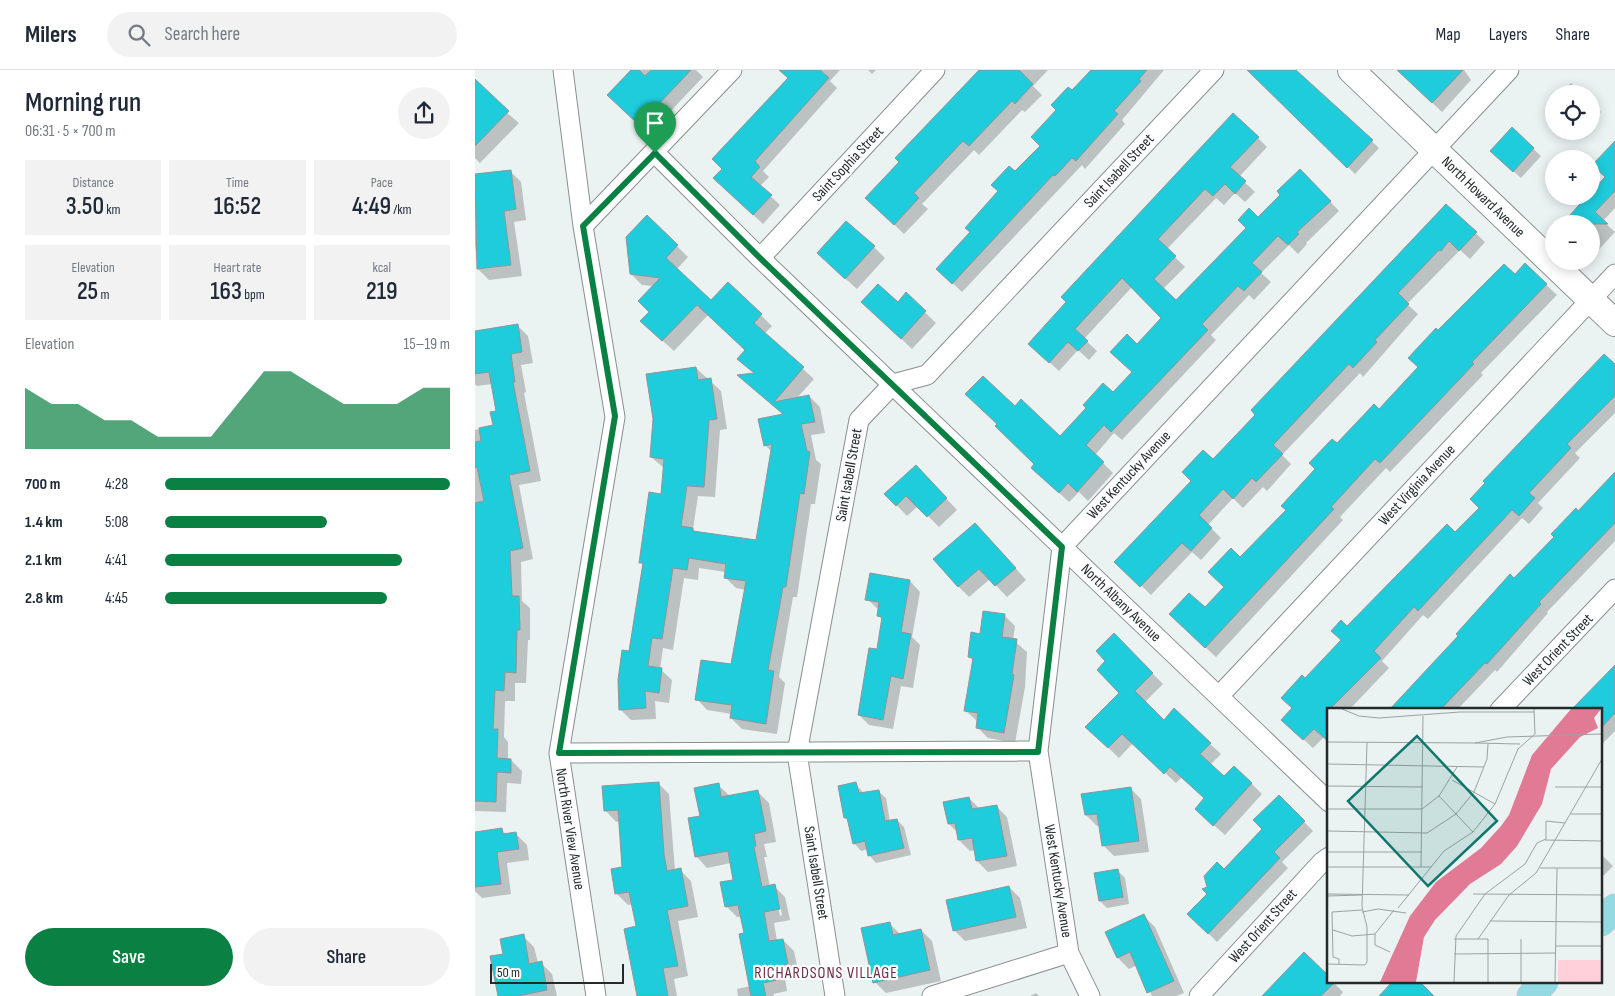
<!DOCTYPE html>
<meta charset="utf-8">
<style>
:root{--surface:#fff;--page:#f2f2f3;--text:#1f2937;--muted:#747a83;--line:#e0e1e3;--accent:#0b8043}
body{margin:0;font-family:"Sofia Sans Condensed",sans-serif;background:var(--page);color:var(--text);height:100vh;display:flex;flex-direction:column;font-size:19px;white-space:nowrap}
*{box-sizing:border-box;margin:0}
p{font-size:16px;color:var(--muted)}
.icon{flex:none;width:28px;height:28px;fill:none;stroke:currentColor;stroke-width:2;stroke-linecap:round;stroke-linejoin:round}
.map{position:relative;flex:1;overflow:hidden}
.panel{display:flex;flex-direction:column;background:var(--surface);width:475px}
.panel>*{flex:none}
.buttons{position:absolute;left:1070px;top:15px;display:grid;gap:10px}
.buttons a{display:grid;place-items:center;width:55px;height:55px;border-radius:50%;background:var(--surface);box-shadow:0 2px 12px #0003;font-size:25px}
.scale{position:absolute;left:15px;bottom:12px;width:134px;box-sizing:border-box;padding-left:5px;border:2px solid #262929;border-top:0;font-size:14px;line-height:18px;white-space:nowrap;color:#262929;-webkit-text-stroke:4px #fbfeff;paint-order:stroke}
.pin{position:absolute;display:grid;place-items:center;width:42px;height:42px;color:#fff;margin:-51px -21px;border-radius:50% 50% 50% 0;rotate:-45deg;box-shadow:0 0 5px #0007}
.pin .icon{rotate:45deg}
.round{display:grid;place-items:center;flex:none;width:52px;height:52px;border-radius:26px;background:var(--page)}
.head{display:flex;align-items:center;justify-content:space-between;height:85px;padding:0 25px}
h1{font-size:28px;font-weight:600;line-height:38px}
.figures{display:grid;grid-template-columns:repeat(3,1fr);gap:8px;height:85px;padding:5px 25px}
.figures div{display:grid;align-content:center;border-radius:0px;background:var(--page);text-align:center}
.figures b{font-size:25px;font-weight:600}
.figures small{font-size:14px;font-weight:400}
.figures p{font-size:14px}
.chart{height:140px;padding:10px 25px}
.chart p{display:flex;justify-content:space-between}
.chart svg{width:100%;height:90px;margin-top:5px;fill:var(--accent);opacity:.7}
.button{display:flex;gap:10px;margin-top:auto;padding:10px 25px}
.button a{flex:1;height:58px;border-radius:30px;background:var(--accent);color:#fff;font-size:20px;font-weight:600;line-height:58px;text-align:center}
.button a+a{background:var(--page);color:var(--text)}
ul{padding:0 25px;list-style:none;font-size:16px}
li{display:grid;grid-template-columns:80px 60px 1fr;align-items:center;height:38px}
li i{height:12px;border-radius:6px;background:var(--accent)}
header{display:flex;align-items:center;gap:30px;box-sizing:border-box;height:70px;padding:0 25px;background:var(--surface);border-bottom:1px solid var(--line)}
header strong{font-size:24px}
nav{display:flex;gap:28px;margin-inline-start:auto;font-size:18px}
.search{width:350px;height:45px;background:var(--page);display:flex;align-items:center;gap:12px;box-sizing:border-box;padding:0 18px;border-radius:28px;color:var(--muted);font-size:19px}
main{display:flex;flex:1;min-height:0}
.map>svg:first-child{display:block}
.shadow{fill:#0003;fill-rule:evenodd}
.building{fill:#1fccdc;stroke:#8f9596}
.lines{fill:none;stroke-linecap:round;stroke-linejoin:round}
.street-casing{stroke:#898f8f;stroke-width:21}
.secondary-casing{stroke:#898f8f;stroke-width:28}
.primary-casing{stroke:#cbcccc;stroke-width:29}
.street{stroke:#fff;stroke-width:19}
.secondary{stroke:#fff;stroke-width:26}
.primary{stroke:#93dae2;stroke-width:28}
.route-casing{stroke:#fff;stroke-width:10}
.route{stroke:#0b8043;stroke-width:6}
.labels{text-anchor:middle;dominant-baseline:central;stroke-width:4.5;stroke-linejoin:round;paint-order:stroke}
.street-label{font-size:15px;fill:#262929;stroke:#fbfeff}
.neighbourhood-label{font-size:16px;letter-spacing:1px;fill:#712c40;stroke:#fbfeff}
.inset-road{fill:none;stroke:#9ca2a2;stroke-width:1}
.view{fill:#0f766e;fill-opacity:0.15;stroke:#0f766e;stroke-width:2.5}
.inset-edge{fill:none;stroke:#262929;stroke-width:2.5}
</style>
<header>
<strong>Milers</strong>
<div class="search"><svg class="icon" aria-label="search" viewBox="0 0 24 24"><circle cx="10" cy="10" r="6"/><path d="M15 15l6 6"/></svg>Search here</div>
<nav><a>Map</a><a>Layers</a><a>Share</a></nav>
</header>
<main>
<section class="panel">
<div class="head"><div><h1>Morning run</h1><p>06:31 · 5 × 700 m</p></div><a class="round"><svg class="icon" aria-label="share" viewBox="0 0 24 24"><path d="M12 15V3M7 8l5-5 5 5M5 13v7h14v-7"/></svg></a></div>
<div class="figures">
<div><p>Distance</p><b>3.50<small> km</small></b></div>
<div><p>Time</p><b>16:52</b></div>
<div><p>Pace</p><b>4:49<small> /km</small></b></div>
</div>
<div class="figures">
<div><p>Elevation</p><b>25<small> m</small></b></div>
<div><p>Heart rate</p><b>163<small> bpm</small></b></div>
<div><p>kcal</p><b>219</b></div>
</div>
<div class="chart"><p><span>Elevation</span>15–19 m</p>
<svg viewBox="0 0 160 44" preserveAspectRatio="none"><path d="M0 44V14L10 22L20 22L30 30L40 30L50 38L60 38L70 38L80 22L90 6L100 6L110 14L120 22L130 22L140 22L150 14L160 14V44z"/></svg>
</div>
<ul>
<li><b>700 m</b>4:28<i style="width:100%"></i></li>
<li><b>1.4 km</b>5:08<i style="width:57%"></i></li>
<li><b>2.1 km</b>4:41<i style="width:83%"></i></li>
<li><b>2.8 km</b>4:45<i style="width:78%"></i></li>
</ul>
<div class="button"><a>Save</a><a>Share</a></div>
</section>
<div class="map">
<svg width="1140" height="926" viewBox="0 0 1140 926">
<rect width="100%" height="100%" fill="#ebf2f2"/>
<!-- shadow -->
<path class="shadow" d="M157,0H221L228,7L174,64L134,25Z
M322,0H365L355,11L362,18L288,101L294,107L285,116L305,135L288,154L249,118L248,99Z
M393,0H401L397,4Z
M504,0H573L558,16L567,25L550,42L547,40L504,85L499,80L447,134L453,139L429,164L402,138L426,92L421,88Z
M617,0H689L647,50L650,54L610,99L607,95L487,222L471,207L496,163L540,103L567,76L597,22Z
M784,0H820L904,78L880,104L779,5Z
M923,0H989L996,10L967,42Z
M1096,13L1107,24H1085Z
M0,16L44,53L5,93L0,88Z
M1116,32L1126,42L1116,52Z
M1037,59L1066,86L1046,108L1024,88Z
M783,68L792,77L764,107L780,122L770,132L760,123L749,135L741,128L692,179L710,197L688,219L701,232L783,149L835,110L864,141L831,173L832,174L823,184L814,175L786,203L796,212L779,230L774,225L736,265L741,270L647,370L639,363L620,385L638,403L613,431L604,422L594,432L567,407L540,337L585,368L638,323L659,302L662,275L688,248L657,217L609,269L622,281L614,290L603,280L584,301L555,274Z
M1140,83V138L1128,151L1140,162L1117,187L1116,126L1131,108Z
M35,101L46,112L51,150L39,152L47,206L14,210L3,199L0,175V106Z
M971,135L1010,172L995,189L985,180L932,234L943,244L888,307L885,303L807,385L816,394L792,421L788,417L768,438L758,428L733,455L746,468L726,490L717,482L676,525L641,491L782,345Z
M172,147L213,187L202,199L236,232L253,214L297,256L289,264L339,309L321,329L334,326L345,337L350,363L336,365L341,390L346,394L340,434H336L322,527H318L304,607L310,613L302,664L267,659L256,648L257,644L232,640L222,629L257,596L271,520L261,518L250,507L251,502L224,498L223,510L209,508L198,580L188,578L185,599L197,610L194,633L180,631L181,649L156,650L145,639L169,496L165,492L187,426L189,398L176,387L221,298L246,321L252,359L245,360L240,427L223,426L218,459L221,463L282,472L297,382L290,375L309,345L275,316L280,304L275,299L271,280L233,245L199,281L178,262L176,242L179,216L167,215L156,204Z
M399,177L410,188L382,219L354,194Z
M1050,195L1082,225L1006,303L1008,305L915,402L911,398L865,447L868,450L741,587L705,554L730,539L750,517L766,489L812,440L862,375L904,340L944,297L963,262L1040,206Z
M431,224L461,253L437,279L399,243L423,234Z
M42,255L53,266L58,293L46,295L51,322L49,323L66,411L44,415L58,489L46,492L47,531L55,538V570H53L51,613H40V631H30L29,667L33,672V690H36L47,701L46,714L32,713L31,742L0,741V360L19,356L23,342L17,314L2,316L0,314V263Z
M1140,296V343L1100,383L1105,388L1063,433L1068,438L1054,454L1047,448L953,549L948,545L907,591L914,598L874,640H854L849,667L838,678L817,659L818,639L830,610L868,571L872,558L980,464Z
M452,408L482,440L464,457L443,436L432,446L411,424Z
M1140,408V471L1072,542L1073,543L1022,602L1020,600L982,640H923L1039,510L1103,442Z
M511,465L551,510L532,527L515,509L494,527L483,516Z
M435,511L445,522L437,567L445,575L438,618L426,616L418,659L394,655L384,645L403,581L408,550L403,545L404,540L392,529Z
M529,545L540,556L538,570L552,582L550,617L540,673L513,668L502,657L503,652L490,640L499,591L494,587L506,565Z
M639,565L688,614L670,632L689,651L735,674L746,684L735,695L749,708L777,714L787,724L750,765L732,749L731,728L707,707L701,713L658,673L644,688L612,657L646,623L632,591Z
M1140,596V661L1126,675V640Z
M183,713L194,724L200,801L205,800L216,811L223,847L203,851L213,906L199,909L202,926H162V857L158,834L153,835L142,824L148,798L145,751L141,752L130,740Z
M381,714L389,724L403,721L411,728L415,752L422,750L429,757L436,785L401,793L394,785L393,779L386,781L379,773L374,751L370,747Z
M243,715L255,726L283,722L294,733L301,772L289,774L292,787H289L295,817L299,816L310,827L315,850L299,853L302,871L308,870L319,881L324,905L310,908L312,921L298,924L299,926H263L262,919L276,916L267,847H262L251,836L260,811L256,793L232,798L221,786L226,747ZM301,827H303L307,845L305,846Z
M655,718L666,729L674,782L639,786L628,775L625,755L622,756L611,745Z
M804,727L838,761L807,792L813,798L742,872L714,844L734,824V817L788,759Z
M494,728L505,739L521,736L532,747L542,796L513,802L502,791L500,780L495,781L484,770L483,763L474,754Z
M27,760L32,765L41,764L52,775L54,790L32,793L36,824L7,828L0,821V764Z
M1126,784L1138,796L1126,808Z
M642,800L650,808L654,834L632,838L625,831Z
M534,817L545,828L552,858L490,871L479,860Z
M669,846L680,857L709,923L701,926H677L662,895L654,899L643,888Z
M414,853L426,865L446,860L457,871L466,911L411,923L400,912Z
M48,866L59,877L63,893H66L77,904L82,926H25L29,885Z
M854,912H858L868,922L865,926H789Z
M561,923L564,926H555Z"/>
<!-- building -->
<path class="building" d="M156,0H164L170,6L176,0H216L164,55L132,25Z
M304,0H345L354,8L280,91L285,97L276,107L297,125L278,145L238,108L247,99L237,89L313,8Z
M504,0H544L558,14L540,34L537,31L494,76L488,71L439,123L444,128L419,155L390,128L424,92L420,88Z
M616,0H672L664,9L666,11L639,41L643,44L601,91L597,88L580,106L578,105L477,214L461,199L495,162L490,158L523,121L516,115L534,96L540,101L565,76L556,67L581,40L576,35L593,17L597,20Z
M772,0H821L898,70L872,98Z
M922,0H988L957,33Z
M0,9L34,41L0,76Z
M758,43L784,67L755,97L771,111L760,124L750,114L738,126L730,119L683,169L701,186L679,209L701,230L771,158L763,150L774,138L783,147L805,125L802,121L825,99L856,131L822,162L824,164L813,175L803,166L777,193L787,202L769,221L763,216L727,254L733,260L636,362L629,355L611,375L629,392L602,422L593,413L584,423L556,398L559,394L520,356L522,354L490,324L508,306L540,336L546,329L585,366L611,338L608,335L628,313L638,322L657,302L635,282L652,264L662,274L686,248L647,208L600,259L613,271L603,281L593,272L574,293L553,274L591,232L586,227Z
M1037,57L1059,78L1038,102L1015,81Z
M1140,71V121L1120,142L1133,154H1087L1112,126H1116V122L1130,107L1117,95Z
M36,100L41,139L29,141L36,195L2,199L0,104Z
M971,134L1002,162L984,181L974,171L966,181L964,180L923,223L934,234L900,270L902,272L878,298L874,294L798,375L808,384L781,412L777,408L758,429L748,419L724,445L737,458L716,481L707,473L665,517L639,492L716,411L707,402L728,380L738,389L780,345L776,340Z
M172,145L203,175L191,188L236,230L253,212L287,244L279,253L329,297L299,332L334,325L340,352L326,354L332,381L335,382L329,424L325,423L311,517H308L293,600L299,601L291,654L255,648L257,635L220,630L226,590L256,594L271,511L249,508L251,494L214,488L212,500L198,498L187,569L177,568L173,596L187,598L184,623L170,621L171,638L144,640L143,610L147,580L154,581L168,493H164L174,422L186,424L189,389L175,387L178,349L171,304L221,297L223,310L236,308L242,349L234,350L229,417L212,416L206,456L218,458V461L281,470L297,374L289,376L283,349L308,344L262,305L279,303L262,289L270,280L222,235L187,271L165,251L174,242L163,231L185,208L155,204L151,167Z
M371,151L400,176L370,209L342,183Z
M1050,193L1072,214L997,292L999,294L905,393L900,389L856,437L859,439L730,578L694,544L714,523L730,537L749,517L733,502L756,478L765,487L811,440L806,436L840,399L834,393L857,369L862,373L899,334L904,339L943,297L933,288L961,258L963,260L1029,194L1040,204Z
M403,214L423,232L431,222L451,241L426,269L386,232Z
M43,254L47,282L36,284L40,312H38L55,401L34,405L48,478L35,481L37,526H44L45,560H42L41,603L30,602L29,621L20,620L18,659H23L22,688L36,689V703L22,702L21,732L0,731V433L9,431L2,397L0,398V372L6,371L4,358L18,355L15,342L21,341L14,302L0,304V261Z
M1129,284L1140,294V326L1092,374L1096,378L1054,423L1060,428L1044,446L1037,440L943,541L939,537L899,581L906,588L854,640V672L839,659L828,670L806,650L817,638L806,628L827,605L830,608L866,570L856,561L866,550L872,556L972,454L980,462L1004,438L995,429L1010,413L1008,411Z
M441,395L472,428L452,447L431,426L421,436L409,424Z
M1140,402V453L1064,532L1066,534L1012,594L1010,593L965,640H914L983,566L981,564L1035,504L1039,508L1079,467L1076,464L1101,438L1103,441Z
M500,453L541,498L520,516L504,499L483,517L458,489Z
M395,503L435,510L426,562L436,564L428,609L416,606L408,650L383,645L394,578L402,579L407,547L402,546L404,532L390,530Z
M508,541L530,544L527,567L542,569L537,604L539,605L529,663L501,658L503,643L489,641L498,588L493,587L496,562L505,564Z
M639,563L678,603L660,621L689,650L699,638L736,673L725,684L749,706L759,696L777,713L738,756L720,739L729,728L695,697L689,704L647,664L633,678L610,657L644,623L622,600L630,591L621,581Z
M1140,595V643L1126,658V640H1096Z
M184,712L189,784L192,801L206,798L213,836L192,840L203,896L188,898L193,926H162L149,859L161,856L154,822L140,824L136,799L147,797L143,740L129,741L127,716Z
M381,712L384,723L404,720L410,751L422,749L429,778L393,786L390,771L378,774L372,748H369L363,716Z
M244,713L246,727L283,720L291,761L279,764L281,776L279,777L287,817L300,814L305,839L289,842L294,871L308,869L313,894L299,897L302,910L288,913L291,926H276L264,864L269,863L263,835L250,837L245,812L258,810L253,781L220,787L213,748L225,746L219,718Z
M656,717L664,771L627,776L622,744L610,745L606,724Z
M804,725L830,751L799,782L805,788L733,864L712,844L732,824L727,819L732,817L729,806L742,792L749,799L787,759L778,750Z
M494,727L497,739L522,735L532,786L501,791L497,768L483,770L480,753L473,754L468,732Z
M27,758L28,764L41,762L44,779L22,782L26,814L0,817V762Z
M643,799L648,827L624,831L619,803Z
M534,816L541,847L478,861L471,830Z
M669,844L699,911L672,923L655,882L642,888L630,862Z
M415,852L418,865L446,859L455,900L398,913L386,858Z
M49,864L54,894L67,891L72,920L43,926H23L15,886L28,884L25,869Z
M829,882L854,906V912H860L846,926H787Z
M917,912H945L959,926H904Z"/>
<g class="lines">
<defs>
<path id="street" d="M88,0L108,156L140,347L84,683L121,926
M180,83L285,188L854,732
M108,156L257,0
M285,188L460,0
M744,626L1140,204
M1025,640L1140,519
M84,683L563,681
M360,926L322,683L384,350L418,314L452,305L739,0
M457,926L594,883
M615,926L594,883L563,681L587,477L1034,0
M724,926L847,792L854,787"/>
<path id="secondary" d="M876,0L1140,253"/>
<path id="primary" d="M1126,852L1140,838
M1056,926L1069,912"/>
</defs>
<!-- street casing -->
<use href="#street" class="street-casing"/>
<!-- secondary casing -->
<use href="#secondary" class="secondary-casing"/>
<!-- primary casing -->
<use href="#primary" class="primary-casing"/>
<!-- street -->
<use href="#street" class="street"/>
<!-- secondary -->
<use href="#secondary" class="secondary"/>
<!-- primary -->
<use href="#primary" class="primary"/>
</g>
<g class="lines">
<defs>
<path id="route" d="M180,83L285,188L587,477L563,682L84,683L140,346L108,156Z"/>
</defs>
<!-- route casing -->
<use href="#route" class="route-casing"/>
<!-- route -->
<use href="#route" class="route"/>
</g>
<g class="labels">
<!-- street labels -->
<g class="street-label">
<text transform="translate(373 94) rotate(-47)">Saint Sophia Street</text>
<text transform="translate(644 101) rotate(-47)">Saint Isabell Street</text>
<text transform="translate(1008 127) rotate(44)">North Howard Avenue</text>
<text transform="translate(374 405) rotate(-80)">Saint Isabell Street</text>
<text transform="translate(654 405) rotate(-47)">West Kentucky Avenue</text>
<text transform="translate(942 415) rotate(-47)">West Virginia Avenue</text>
<text transform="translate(646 533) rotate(44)">North Albany Avenue</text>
<text transform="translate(1083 580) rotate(-46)">West Orient Street</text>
<text transform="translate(95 759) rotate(81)">North River View Avenue</text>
<text transform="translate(341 803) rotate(81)">Saint Isabell Street</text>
<text transform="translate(583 811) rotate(81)">West Kentucky Avenue</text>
<text transform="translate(788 856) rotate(-48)">West Orient Street</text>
</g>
<!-- neighbourhood labels -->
<g class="neighbourhood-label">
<text x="351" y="903">RICHARDSONS VILLAGE</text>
</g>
</g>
<!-- overview -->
<g transform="translate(852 638)">
<rect width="275" height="275" fill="#ebf2f2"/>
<path d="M231,252H275V274H231Z" fill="#ffd0da"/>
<path d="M244,1H274L267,10L271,20L253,29L224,61L215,96L190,138L174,156L143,176L108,212L97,229L89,274H53L83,208L109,174L154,140L174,118L182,107L205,47Z" fill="#e17b95"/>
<path class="inset-road" d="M15,1L32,8L52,10L133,4H207M0,34L148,35L180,29L275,26M148,35L193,36M0,56L157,59M125,72L168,96M0,78L96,79M228,79H275M112,88L146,124M0,101H95L112,88L130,59M244,106H275M0,123L100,125L129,106L147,84L160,51L161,36M218,132L275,133M0,144H95M0,159H104M94,159L96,8M213,160H275M0,186L82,187M146,186L275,187M0,188L35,187M71,200L117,143L146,124L168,96L191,41L208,26L207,1M35,204L51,201L79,205M163,213L275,214M6,222L25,228L48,226V237L63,244M48,226L67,202M127,231H161V274M151,231L182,187L209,165L275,51M194,231V274M229,238H275M127,246L228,245M0,256L38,257L40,254V219L35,199L40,34M12,256V251L6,249L5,204L35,202M127,274L129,228L158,186L198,156L210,135L219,131V113L238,115M228,274L230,160"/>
<path class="view" d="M90,28L170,113L101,178L21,93Z"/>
<rect width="275" height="275" class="inset-edge"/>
</g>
</svg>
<div class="buttons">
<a><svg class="icon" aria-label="locate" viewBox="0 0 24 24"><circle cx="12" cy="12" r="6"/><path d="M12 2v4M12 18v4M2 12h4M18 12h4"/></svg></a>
<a>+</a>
<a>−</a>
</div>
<div class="scale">50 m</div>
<div class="pin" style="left:180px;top:83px;background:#1e9e55"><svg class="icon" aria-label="arrive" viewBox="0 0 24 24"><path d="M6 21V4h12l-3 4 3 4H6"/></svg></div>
</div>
</main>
